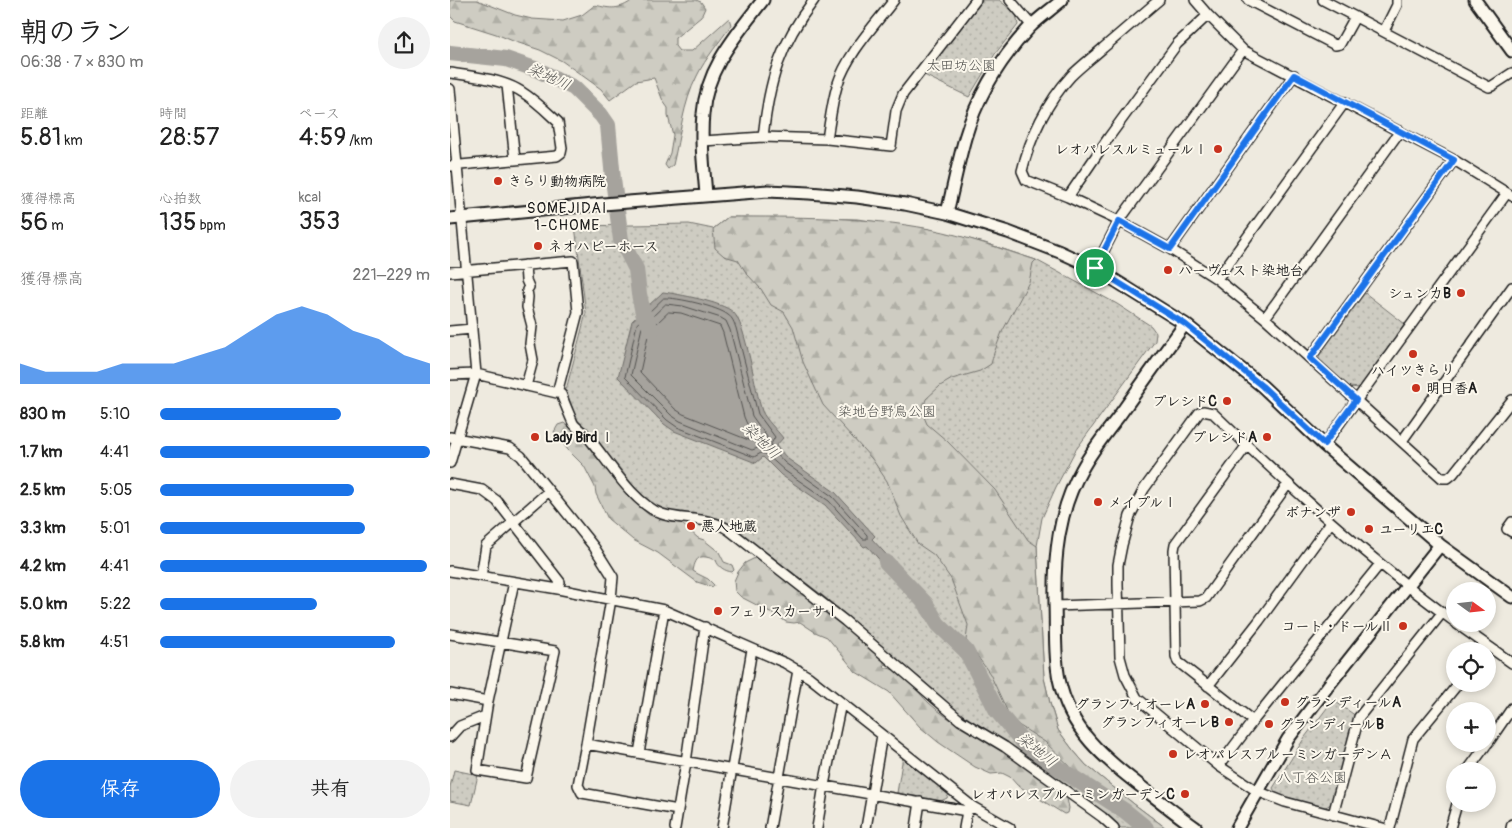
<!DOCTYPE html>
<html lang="ja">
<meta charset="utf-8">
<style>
:root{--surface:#fff;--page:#f2f2f2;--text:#222;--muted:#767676;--accent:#1a73e8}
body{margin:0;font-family:Pangolin,"Klee One",sans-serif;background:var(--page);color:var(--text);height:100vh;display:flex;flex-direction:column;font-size:19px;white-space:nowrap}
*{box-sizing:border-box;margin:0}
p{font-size:16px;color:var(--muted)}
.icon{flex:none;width:28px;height:28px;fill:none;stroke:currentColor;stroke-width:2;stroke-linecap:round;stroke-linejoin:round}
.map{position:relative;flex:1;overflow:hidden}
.panel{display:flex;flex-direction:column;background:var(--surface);width:450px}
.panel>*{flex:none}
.needle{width:32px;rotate:105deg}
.tools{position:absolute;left:996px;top:582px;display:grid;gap:10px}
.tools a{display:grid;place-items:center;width:50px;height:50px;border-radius:50%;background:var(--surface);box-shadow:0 2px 8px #0003;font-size:25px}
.pin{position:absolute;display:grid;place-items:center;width:42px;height:42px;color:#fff;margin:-21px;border:2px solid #fff;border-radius:50%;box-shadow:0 1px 5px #0007}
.round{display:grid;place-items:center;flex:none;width:52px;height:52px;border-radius:26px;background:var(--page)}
.headline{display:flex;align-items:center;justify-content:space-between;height:85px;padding:0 20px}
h1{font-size:28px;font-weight:600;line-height:38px}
.figures{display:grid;grid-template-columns:repeat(3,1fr);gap:8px;height:85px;padding:5px 20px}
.figures div{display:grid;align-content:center}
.figures b{font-size:25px;font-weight:600}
.figures small{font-size:14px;font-weight:400}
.figures p{font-size:14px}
.chart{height:140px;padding:10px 20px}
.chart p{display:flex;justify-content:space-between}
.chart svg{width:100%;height:90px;margin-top:5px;fill:var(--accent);opacity:.7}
.primary-button{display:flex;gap:10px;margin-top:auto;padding:10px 20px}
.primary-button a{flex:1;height:58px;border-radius:30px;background:var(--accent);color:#fff;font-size:20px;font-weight:600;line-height:58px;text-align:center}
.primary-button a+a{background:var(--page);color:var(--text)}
ul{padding:0 20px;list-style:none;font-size:16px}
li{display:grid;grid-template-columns:80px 60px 1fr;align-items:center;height:38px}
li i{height:12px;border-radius:6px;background:var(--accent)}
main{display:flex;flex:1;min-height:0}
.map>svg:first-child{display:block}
.grass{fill:url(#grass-dots);stroke:#75746f}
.forest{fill:url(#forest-firs);stroke:#75746f}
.water{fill:#a6a39d;stroke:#6f6d69}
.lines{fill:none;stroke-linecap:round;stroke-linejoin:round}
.shore{stroke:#535250;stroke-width:1}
.river{stroke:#a6a39d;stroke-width:16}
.minor-casing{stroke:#1c1c1c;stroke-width:12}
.tertiary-casing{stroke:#1c1c1c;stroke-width:15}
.minor{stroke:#fbf7ec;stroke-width:9}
.tertiary{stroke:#fbf7ec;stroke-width:11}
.route-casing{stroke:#fff;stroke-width:10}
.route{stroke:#1a73e8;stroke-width:6}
.poi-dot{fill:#c8321e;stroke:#fbf7ec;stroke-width:2}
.labels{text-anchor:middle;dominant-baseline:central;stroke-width:4;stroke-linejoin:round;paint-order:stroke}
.park-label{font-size:14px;fill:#51514e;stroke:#fbf7ec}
.poi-label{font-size:14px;font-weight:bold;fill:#1c1c1c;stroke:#fbf7ec;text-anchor:start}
.water-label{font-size:15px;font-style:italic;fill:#5a5956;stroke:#fbf7ec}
.neighbourhood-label{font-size:15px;letter-spacing:1px;fill:#1c1c1c;stroke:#fbf7ec}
</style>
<main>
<section class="panel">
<div class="headline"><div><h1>朝のラン</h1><p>06:38 · 7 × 830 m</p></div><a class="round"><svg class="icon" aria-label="share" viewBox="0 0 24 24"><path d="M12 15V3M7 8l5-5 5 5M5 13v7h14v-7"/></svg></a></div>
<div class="figures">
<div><p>距離</p><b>5.81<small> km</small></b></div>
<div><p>時間</p><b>28:57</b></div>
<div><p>ペース</p><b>4:59<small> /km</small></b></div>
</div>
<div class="figures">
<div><p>獲得標高</p><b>56<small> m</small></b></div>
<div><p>心拍数</p><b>135<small> bpm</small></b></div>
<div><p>kcal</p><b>353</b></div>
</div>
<div class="chart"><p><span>獲得標高</span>221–229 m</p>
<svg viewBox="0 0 160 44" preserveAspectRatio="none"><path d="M0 44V34L10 38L20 38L30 38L40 34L50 34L60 34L70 30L80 26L90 18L100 10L110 6L120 10L130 18L140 22L150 30L160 34V44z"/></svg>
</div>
<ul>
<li><b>830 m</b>5:10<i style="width:67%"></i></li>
<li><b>1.7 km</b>4:41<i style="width:100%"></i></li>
<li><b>2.5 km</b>5:05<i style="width:72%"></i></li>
<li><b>3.3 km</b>5:01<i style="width:76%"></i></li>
<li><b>4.2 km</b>4:41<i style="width:99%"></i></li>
<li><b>5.0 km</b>5:22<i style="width:58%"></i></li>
<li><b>5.8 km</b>4:51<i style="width:87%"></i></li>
</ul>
<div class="primary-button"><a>保存</a><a>共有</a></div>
</section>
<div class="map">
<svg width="1062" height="828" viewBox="0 0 1062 828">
<defs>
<pattern id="grass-dots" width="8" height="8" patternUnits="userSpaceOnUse" patternTransform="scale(1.25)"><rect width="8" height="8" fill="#ceccc2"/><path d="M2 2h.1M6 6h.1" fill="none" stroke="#b0afa6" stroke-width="1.8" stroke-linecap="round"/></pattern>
<pattern id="forest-firs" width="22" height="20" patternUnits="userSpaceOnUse" patternTransform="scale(1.25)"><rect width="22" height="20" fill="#ceccc2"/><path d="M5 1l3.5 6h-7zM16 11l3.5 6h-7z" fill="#b0afa6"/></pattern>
</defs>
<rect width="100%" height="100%" fill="#eeeadf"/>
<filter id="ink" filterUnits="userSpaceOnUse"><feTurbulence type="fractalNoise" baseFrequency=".02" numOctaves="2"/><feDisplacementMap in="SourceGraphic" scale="10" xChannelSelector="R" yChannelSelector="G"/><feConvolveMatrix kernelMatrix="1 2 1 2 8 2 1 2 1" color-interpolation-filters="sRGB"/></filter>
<g filter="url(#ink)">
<!-- grass -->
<path class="grass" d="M533,0H549L566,14L568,25L545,54L519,97L474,75Z
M278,217L407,219L479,229L535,243L586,260L667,304L701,326L706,333L705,341L625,451L606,487L592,518L587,546L594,678L600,703L608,730L623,750L636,765L684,804L716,828H671L657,815L555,741L511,715L488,695L485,691L372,595L279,524L270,519L219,511L211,509L202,504L187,490L140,431L126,419L116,390L136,313L125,226L239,224L263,229Z
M915,293L955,324L909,388L900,387L869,361V356Z
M883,700L906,716L881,804L874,808L826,794L823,788L855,737Z
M453,756L499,794L497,798L491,801L447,793Z
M4,770L28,775L21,805L0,801V787Z"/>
<!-- forest -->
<path class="forest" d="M0,0H27L65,15L82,19L113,21L132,15L145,5C161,9 169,10 183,0H246L251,2L255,8L251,17L225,38V46L229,51H242L279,18L281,25C270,42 256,57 247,76C233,103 230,136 223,165L218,169L215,165L220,153L223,135L218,116V108L213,101L204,78L186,81L160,100L151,89L112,61L90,50L63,41L46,34L5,21L0,16Z
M278,217C345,217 413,216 480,229C516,236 551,249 586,260L583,263L579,282L552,332L544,353L541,364L530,371L502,379L490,386L476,399L472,412L477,424L497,441L545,490L578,540L587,546L594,678L600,703L608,730L623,750L636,765L684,804L716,828H703L680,809L627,773L595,742L570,726L559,715L540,674L516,640L518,625L501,579L484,555L468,544L451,516L437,481L422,459L373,405L353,362L343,327L334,312L321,305L311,289L297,274L288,260L274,256L265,248L263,229Z
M114,423L131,437L165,481L190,507L199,515L222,522L231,523L248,538L254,540L269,552L274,562L282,565L284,570L282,572C275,571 268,567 266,560C252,555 246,554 243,571L248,574L258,579L264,585L263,587L247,582L208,553L183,540L158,519L146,494L145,487L134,466L118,450L104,432L108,425Z
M305,558L315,561L433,658L435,668C450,667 468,693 479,703C501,723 528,735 553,751C575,764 595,780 616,794L619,808L618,813L614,814L567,785L560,777L552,773L541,774L525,767L488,742L470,727L439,692L406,672L377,637L365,632L350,622L344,623L336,622L328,616L291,597L285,591L284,581L288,572L295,563Z"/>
<!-- water -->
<path class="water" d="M213,292C228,294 272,302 283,312C296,323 305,391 312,411C316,420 327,430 333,438L326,446L338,459L385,492L425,536L422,539L454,574L448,580L417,546L414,547L375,505L331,475L313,457L306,463L224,431L214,424L168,377L182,321Z"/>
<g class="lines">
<!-- shore -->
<path class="shore" d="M214,298C226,297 269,307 278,315C283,318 284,323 286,328L308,414L325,437L321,444L323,450L335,463L382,496L417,535V539H413L379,501L335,471L316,454L311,453L304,457L227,427L217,420L175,377L187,324Z
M216,304L233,306L271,318L276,321L280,330L302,416L317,437L314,446L302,450L230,421L221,415L181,375L192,327Z
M219,312L231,313L270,326L273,333L294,417L297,424L307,436V439L301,441L233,414L225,409L190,372L199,331Z"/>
<!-- river -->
<path class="river" d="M0,53L56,59L88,70L124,88L151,115L158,125L163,179L171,240L186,269L189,294L193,313L202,330
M436,562L476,604L488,624L516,651L547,711L573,742L593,758L675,811L696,828"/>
<defs>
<path id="minor" d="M560,0L582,26
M709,0C690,16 672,32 653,48C643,57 631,66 621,76C597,102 580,137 572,171L576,180L618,197L669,221L720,249L767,279L815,318L992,478H998L1003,474L1062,400
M745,0L758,15L793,50L1004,160L1062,196
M798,0L885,45L890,44L905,17
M873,0L1039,87L1042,86L1062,73
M934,31L947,5V0
M0,73C22,76 53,79 72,92C85,100 97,112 108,122L112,148L111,153L107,156L0,166
M57,85L65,160
M0,89L26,374L0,463
M313,137C319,82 329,45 364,0
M377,139C380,121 382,103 387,86C397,54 424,26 444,0
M253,141L313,137L377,139L441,146L446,111L453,94L526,0
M618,197L659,137L727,44L758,15
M720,249L844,75
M75,265L76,280L79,287L77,290L78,297L77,307L82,326L80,344L83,360L76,386
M645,268L669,221L793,50
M0,272L123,261L128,312L107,393L26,374L0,375
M767,279L895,102
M815,318L950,131
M0,331L22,329
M860,358L1004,160
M107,393L111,394C115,404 119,414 123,423C126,428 133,432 137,436C157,459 183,504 212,514C233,521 259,516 279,530L395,621L510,720L555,747L652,817L664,828
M0,437L60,448L71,456L144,547L163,577L161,599L136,744L517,811L523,807
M952,441L1062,287
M797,445L725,544L724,550L726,656L728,662L732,665L803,721
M874,445L1057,193
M0,484L32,490L47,501L110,582L108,589
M1062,522L1057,529L1062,532
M0,571L108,589L214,610L335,663L359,677L523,807L560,828
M31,576L36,546L99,491
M605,606L750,601L756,598L838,484
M1007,624L1062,663
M0,634L105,651L76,778L27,770L38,701L64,582
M758,686L809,621L881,522
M0,694L38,701
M0,737L10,726L35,716
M1038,743L1062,708
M136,744L128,785L132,793L228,810
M189,753L214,610
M769,766L803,721L930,564
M1017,771L1037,744
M883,815L909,717L992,613
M225,828L236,762L255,627
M272,828L302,649
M320,828L348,670
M367,828L374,785L391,703
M416,828L432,735
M466,828L470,802
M514,828L517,811
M933,828L835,802L807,791L769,766L687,698L675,675L670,657L668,585V565L672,545L680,516L694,489L749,413L753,411L763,413C840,487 919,559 1005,622
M940,828L963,739L1008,684
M1000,828L1007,804
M1061,828L1062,824"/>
<path id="tertiary" d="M1025,0L1062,51
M256,195C254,168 250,141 253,114C256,68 287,34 313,0
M497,213C503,188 508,163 515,138C527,97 551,58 580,27C590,17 602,9 612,0
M0,219L153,204L318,191L359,193L407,197L455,204L497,213L558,232L610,252L645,268L735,324L812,386L874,445L990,545L1062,597
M735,324C713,354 691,385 669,416C656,433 642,450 632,469C608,511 604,557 605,604C606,629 604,655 609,679C620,733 657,760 698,792C714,804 730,817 746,828
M787,828L838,739L878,686L990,545"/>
</defs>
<!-- minor casing -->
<use href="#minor" class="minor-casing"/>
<!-- tertiary casing -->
<use href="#tertiary" class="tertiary-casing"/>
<!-- minor -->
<use href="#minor" class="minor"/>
<!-- tertiary -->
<use href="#tertiary" class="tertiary"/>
</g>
</g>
<g class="lines" filter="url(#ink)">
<defs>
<path id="route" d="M844,75L1004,160L860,358L906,400L874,444L812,386L735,324L645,268L669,221L720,249Z"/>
</defs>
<!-- route casing -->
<use href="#route" class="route-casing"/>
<!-- route -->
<use href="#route" class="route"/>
</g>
<!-- markers -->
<g class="poi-dot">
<circle cx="768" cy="149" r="5"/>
<circle cx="48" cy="181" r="5"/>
<circle cx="88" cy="246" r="5"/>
<circle cx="718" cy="270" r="5"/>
<circle cx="1011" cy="293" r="5"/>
<circle cx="963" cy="354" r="5"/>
<circle cx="966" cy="388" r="5"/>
<circle cx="777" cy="401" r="5"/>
<circle cx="85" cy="437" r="5"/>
<circle cx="817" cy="437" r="5"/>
<circle cx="648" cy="502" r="5"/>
<circle cx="901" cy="512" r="5"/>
<circle cx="241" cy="526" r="5"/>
<circle cx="919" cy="529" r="5"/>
<circle cx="268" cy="611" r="5"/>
<circle cx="953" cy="626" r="5"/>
<circle cx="835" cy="702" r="5"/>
<circle cx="755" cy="704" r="5"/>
<circle cx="779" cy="722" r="5"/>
<circle cx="819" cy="724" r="5"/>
<circle cx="723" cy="754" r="5"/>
<circle cx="735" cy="794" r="5"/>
</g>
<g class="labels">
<!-- park labels -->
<g class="park-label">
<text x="511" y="65">太田坊公園</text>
<text x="437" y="411">染地台野鳥公園</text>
<text x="862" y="777">八丁谷公園</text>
</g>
<!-- poi labels -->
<g class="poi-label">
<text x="758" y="149" text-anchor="end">レオパレスルミュールⅠ</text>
<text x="58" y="181">きらり動物病院</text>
<text x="98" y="246">ネオハピーホース</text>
<text x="728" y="270">ハーヴェスト染地台</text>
<text x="1001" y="293" text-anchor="end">シュンカB</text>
<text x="963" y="370" text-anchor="middle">ハイツきらり</text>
<text x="976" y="388">明日香A</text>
<text x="767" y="401" text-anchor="end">プレシドC</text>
<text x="95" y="437">Lady Bird Ⅰ</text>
<text x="807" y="437" text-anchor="end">プレシドA</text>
<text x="658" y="502">メイプルⅠ</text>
<text x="891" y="512" text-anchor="end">ボナンザ</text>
<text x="251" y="526">悪人地蔵</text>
<text x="929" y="529">ユーリエC</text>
<text x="278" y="611">フェリスカーサⅠ</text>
<text x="943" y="626" text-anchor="end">コート・ドールⅡ</text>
<text x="845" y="702">グランディールA</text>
<text x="745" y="704" text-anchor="end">グランフィオーレA</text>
<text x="769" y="722" text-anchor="end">グランフィオーレB</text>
<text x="829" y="724">グランディールB</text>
<text x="733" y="754">レオパレスブルーミンガーデンＡ</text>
<text x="725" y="794" text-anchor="end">レオパレスブルーミンガーデンC</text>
</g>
<!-- water labels -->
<g class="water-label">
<text transform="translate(99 77) rotate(25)">染地川</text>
<text transform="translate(311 441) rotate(44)">染地川</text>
<text transform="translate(587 750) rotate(39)">染地川</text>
</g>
<!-- neighbourhood labels -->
<g class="neighbourhood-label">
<text x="117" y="208">SOMEJIDAI<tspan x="117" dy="17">1-CHOME</tspan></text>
</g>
</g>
</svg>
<div class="tools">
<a><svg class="needle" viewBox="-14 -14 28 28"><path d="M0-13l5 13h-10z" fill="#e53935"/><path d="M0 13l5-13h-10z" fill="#767676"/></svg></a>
<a><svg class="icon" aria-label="locate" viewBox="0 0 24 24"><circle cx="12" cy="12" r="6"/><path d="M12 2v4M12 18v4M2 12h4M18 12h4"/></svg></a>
<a>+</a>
<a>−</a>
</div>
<div class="pin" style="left:645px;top:268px;background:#1e9e55"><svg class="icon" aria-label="arrive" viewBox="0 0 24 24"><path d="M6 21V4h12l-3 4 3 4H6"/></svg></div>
</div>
</main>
